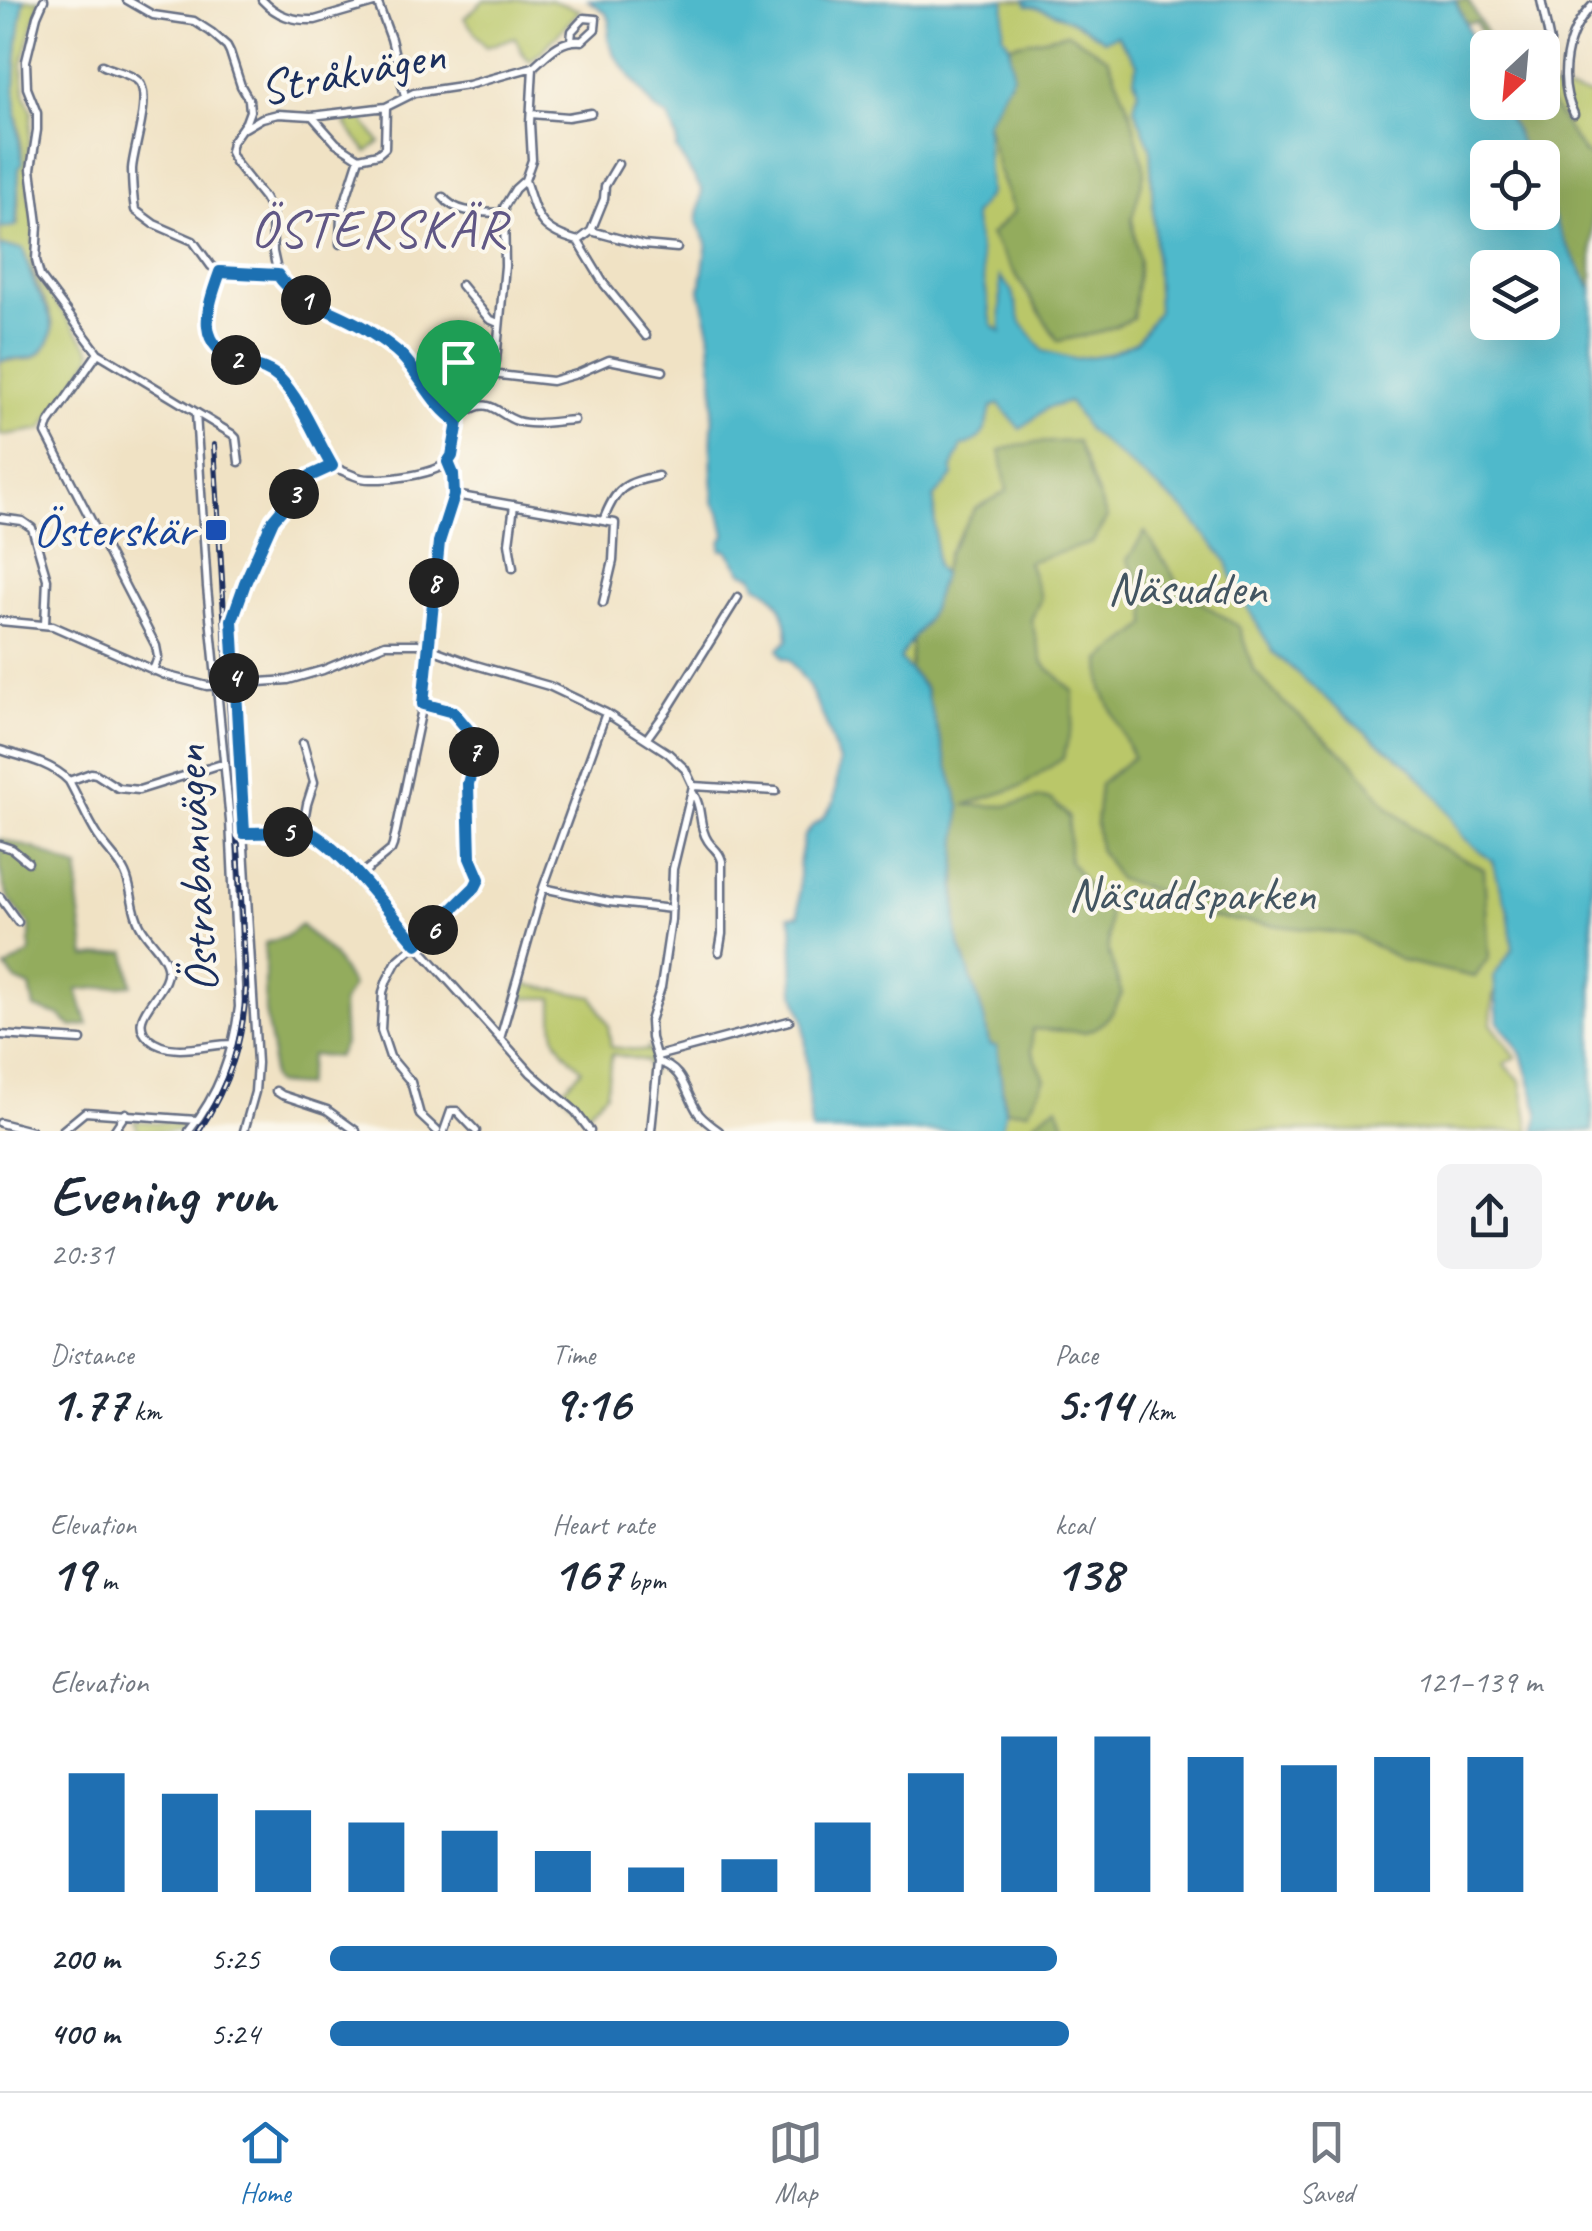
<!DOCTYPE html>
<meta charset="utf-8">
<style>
:root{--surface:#fff;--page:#f2f2f3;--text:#1f2937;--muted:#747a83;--line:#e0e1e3;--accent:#1f6fb2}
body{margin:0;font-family:Caveat,sans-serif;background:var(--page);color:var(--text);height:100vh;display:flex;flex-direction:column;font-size:38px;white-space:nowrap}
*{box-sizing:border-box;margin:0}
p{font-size:32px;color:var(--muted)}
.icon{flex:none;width:55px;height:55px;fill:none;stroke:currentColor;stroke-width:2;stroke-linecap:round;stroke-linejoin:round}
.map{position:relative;height:1131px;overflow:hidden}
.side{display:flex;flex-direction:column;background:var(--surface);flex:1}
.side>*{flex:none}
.needle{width:65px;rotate:206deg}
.tools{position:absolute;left:1470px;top:30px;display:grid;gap:20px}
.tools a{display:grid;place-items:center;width:90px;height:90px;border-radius:15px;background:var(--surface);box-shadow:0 10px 40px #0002;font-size:50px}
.pin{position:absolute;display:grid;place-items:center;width:85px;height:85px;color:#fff;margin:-102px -42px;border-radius:50% 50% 50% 0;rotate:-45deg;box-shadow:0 0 10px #0007}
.pin .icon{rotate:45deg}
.km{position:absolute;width:50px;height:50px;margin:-25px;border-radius:50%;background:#222;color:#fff;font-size:28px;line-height:50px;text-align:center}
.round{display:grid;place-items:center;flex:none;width:105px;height:105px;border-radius:15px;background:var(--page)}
.summary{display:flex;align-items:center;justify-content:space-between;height:170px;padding:0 50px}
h1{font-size:55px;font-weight:800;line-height:75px}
.stats{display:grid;grid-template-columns:repeat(3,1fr);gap:15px;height:170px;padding:10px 50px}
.stats div{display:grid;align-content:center}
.stats b{font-size:50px;font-weight:800}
.stats small{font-size:28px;font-weight:400}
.stats p{font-size:28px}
.chart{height:280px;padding:20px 50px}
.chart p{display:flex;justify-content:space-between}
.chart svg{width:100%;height:180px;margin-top:10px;stroke:var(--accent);stroke-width:6}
ul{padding:0 50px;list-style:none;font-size:32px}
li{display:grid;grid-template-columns:160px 120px 1fr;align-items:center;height:75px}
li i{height:25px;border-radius:12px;background:var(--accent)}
.menu{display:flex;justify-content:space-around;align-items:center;height:140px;border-top:2px solid var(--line);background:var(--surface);font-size:28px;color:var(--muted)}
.menu a{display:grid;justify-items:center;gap:5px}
.menu .selected{color:var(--accent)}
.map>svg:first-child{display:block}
.green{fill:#bac769;stroke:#6a7b64;stroke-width:2.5}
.forest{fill:#93ac5d;stroke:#576e5e;stroke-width:2.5}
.water{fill:#4fb9cb;stroke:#357494;stroke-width:2.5;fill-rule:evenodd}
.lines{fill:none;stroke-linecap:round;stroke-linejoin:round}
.minor-casing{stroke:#666e82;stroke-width:11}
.minor{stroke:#fff;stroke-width:6}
.rail-casing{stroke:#1b2f5e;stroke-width:6}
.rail{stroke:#fbf7ec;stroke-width:2.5;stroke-dasharray:8;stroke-linecap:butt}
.route-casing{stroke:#fff;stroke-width:20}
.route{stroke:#1f6fb2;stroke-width:12}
.transit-dot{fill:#1a4fb4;stroke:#fbf7ec;stroke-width:4}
.labels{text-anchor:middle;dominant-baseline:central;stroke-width:8;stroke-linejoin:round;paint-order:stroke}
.street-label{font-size:48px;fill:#1b2f5e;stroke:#fbf7ec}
.transit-label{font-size:48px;fill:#164399;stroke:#fbf7ec;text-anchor:end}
.park-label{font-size:48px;fill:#435561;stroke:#fbf7ec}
.quarter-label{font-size:52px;letter-spacing:2.5px;fill:#605785;stroke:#fbf7ec}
</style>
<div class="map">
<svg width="1592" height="1131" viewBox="0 0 1592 1131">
<rect width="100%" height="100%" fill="#fbf7ec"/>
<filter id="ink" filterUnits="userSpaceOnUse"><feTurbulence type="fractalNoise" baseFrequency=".01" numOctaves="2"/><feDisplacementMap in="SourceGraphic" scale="20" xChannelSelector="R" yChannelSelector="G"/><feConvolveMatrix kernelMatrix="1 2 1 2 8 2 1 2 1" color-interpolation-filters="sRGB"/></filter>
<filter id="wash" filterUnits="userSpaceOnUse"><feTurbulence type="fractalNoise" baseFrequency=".0048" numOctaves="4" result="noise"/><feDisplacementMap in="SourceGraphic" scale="40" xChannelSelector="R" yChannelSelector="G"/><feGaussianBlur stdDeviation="2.25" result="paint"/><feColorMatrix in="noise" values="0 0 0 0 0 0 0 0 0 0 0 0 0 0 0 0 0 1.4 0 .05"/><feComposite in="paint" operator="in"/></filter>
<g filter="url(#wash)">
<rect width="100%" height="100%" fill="#f0e2c4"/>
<!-- green -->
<path class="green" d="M24,0H40L22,64L25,96L32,112L28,152V193L34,217L33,264L35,276L92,351L91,358L42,429L4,435L0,434V361C10,360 23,361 33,358C38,356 42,352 45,348C63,325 45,302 34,280C30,270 27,260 23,249L0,246V227L18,225L19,168L23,163L18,121L13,104L19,24Z
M484,0H550L580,10L544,49L530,61L522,53L515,37L486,47L464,18Z
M807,0H1253L1592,643V1031L1493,995L1491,1024L1516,1057L1504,1064L1521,1081L1530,1131H1001L1005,1112L997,1055L901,1066Z
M1542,87L1592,95V158L1583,152L1543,92Z
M358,114L380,142L367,152L345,124Z
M489,362C484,380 467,393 458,410L452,411L421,372L449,365Z
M519,983L593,997L608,1025L611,1047L646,1051L648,1047L652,1058L651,1074L648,1073L647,1061L612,1054L606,1093L585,1115L561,1091L582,1070C552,1039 553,1041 553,998H516Z
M134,1121L180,1124L183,1131H139Z"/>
<!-- forest -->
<path class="forest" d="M1455,0H1468L1493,45L1485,44L1476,22L1466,23Z
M1068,33L1108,58L1131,114L1145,171L1132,218L1139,262L1133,319L1098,333L1058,341L990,235L1014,212L998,169L986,123L1013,74L1009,45Z
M1543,92L1583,152L1592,158V289L1563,239L1543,193L1542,158L1527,157L1503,105L1507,103L1542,102Z
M1077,441L1107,518L1092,543L1028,562L1041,598L1031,620L1043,663L1073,691V722L1063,758L1022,786L965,805L1005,806L1041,798L1052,800L1069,817V861L1109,914L1108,950L1122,994C1111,1014 1108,1024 1085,1032L1032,1029V1051L1045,1079L1028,1111L1005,1110L997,1047L989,1045L984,1018L957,936L956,856L926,689L910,670L912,639L923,625L930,612L948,553L975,509L1007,491L1000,450L1031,443Z
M1145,532L1184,592L1239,626L1253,669L1282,701L1354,763L1390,809L1432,843L1484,869L1489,957L1475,977L1402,961L1355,935L1206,917L1180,899L1118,879L1099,849L1096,824L1100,784L1133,757L1102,689L1101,660L1147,625L1146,593L1127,560Z
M0,839L36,849L79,869L78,899L86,957L126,952L132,985L77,990L88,1025L72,1027L58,1015L34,1008L30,987L16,981L6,968L30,953V925C0,891 0,885 0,839Z
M301,925L334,956L352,986L342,1004L344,1044L337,1057L311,1055L305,1086L275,1084L271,1077L272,1051L265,1012V943L285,937Z
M1057,1106L1068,1131H1030L1034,1122Z"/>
<!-- water -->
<path class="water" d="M0,0H24C14,55 11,108 23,163L19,168L16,226L0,228Z
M588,0H1005L1003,34L1009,45L1013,74L986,123L989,194L973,215L992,325L1001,332L1000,277L1012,291L1021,322L1043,351L1074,359L1109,354L1137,341L1158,311L1150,146L1134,108L1138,91L1134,78L1137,63L1117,35L1104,40C1082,25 1054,10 1027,5L1025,0H1455L1487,71L1488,102L1502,103L1527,157L1488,158V212H1542L1543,193L1563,239L1592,289V1131H1535L1539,1112L1522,1054L1498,1021L1494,976L1513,949L1508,910L1492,861L1463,837L1439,798L1408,765L1370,736L1273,652L1236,587L1227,561L1186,511L1088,430L1069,402L1047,408L1020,429L999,404L991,407C987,428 985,440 962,446L952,468L953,476L934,498L936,566L942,575C937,591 933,609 924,623C916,636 905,645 900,659L925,689L960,806L955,887L957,936L984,1018L989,1044L997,1047L1005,1113L1001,1131H811L804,1020L794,991L792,924L789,916L799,915V864L804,837L812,826L823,818L834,802L839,762L825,721L808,685L790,660L783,658L778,649L788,640C787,616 780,595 757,585L753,576L742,572L727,550H721V542L725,535L720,512L713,503L711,450L714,391L709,327L700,290L707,243L697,222L702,190L676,149L677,138L668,117L655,109L614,54L608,39L610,20L605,12ZM1488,268H1542V322H1488Z
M0,246L23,249C27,262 30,276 36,288C45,307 61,326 45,347C42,351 37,356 32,357C22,360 11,357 0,361Z"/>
</g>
<g filter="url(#ink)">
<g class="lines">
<defs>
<path id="minor" d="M44,0L37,16L26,61L27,88L37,113V130L31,169L38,224L36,260L40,276L98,353L232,434L236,438L239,462
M127,0L153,15L194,21L211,32L227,46L230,52L241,86L249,100L250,111L246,122L232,142L230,152L235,162L264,198L272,213L273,252L278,275L282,282L299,297L351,319L394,349L404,358L443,410L459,422
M262,0C277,16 293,21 315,20L377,2
M1541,0L1550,42
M377,1L391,39L405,96
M102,65C112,71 131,73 139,82C152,97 133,150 132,169C132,182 133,197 135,210L154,224L193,241L211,266L220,272L278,275
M531,114L568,117L591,113
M1574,114C1557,80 1565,33 1592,6
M312,116L336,143L359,158L378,154L385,148L386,107
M245,128L262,118L278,114L312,116L386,107L414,93L468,85L533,67
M525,180C537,216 537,230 578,241L591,231L643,245L677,248
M443,197C457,215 483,212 504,213
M591,231L604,199L605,186L618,164
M578,241L604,284L646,336
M340,244L341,214L359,158
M220,272C206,310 194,347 243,362C256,366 269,369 279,378C301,400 316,439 332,466
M461,285L489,319L498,323
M98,353L49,423L46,433L156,646L158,657L153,671
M491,374L552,381L577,374L609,360L663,371
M466,412C492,396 496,414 517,421C533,426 557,421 574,420
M455,495L615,523L613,561L603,603
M0,518L22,521L32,528L47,579L45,624
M603,521C616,487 624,483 658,476
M513,568L509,543L514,505
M0,621L53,626L165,675L207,686L288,680L323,670L385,644H418L472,664L549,686L606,713L668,753L685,769L693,786L673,869L671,920L661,987L650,1021L651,1038L658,1062L651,1131
M423,704L453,712L459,717L470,732L474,759L469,784L470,858L479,879L475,887L431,932L397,961L387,980L383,992L381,1030L390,1057L411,1082L420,1115L437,1131
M647,738L668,709L738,597
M0,750C23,757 52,763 69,781C79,799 87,819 98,836C106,849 119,860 125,873C133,890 131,909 140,925C147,939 161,949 166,963C177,989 122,1015 149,1039C171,1058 207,1044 232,1044
M69,781L91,773L96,774L118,788L139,790L225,763
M693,786L776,791
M693,793C703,807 698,827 708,841C714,850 719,850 722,861V934L719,952
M302,831L307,804L314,782L303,743
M244,833L309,832L322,839L531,1073L575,1111L590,1131
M0,845L12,849L28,862
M358,877L391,850L393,845L423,704L439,542L455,495L453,474L448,462
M543,888L609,902L672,909
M0,897L18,922
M0,1035L81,1040
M500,1039L543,888L606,713
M657,1056L789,1021
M658,1062C685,1069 685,1094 699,1114C705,1121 712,1126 719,1131
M276,1091L282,1095L327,1110L356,1131
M0,1123L31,1131
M62,1131L85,1112L197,1120
M114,1131L126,1113
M189,1131C219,1094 233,1054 239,1007L230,821L207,587L196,413
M244,1131L255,1092L257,1063L232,648V619L236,605C255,559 279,482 332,467C342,470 351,475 361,478C378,482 441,475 450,459C458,446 455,428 462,414C473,395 488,381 496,361L505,266L504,207L515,189L525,180L532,160L530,123L533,67C549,53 560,39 582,41L595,29L596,19L584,18L572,31L571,40
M444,1131L451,1111H457L476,1131"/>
</defs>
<!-- minor casing -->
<use href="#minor" class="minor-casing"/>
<!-- minor -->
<use href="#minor" class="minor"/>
<defs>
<path id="rail" d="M199,1131C229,1085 244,1040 246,985L214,445"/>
</defs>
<!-- rail casing -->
<use href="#rail" class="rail-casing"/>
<!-- rail -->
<use href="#rail" class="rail"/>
</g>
</g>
<g class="lines" filter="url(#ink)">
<defs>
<path id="route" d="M220,272L278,275C295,303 342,312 370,332C381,339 393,347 402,356C422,377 433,406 458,422L452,456L448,462L453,474L454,495L439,542L423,704L453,712L470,732L474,760L468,784L470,858L479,879L475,887L417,944C391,915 342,848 309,832L244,833L232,620L245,583L273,520L310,476L332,466C316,439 301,400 279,378C269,369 256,366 243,362C194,347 206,311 220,272Z"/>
</defs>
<!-- route casing -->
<use href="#route" class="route-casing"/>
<!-- route -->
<use href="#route" class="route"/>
</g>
<!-- markers -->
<rect class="transit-dot" x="204" y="518" width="24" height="24" rx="5"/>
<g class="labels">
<!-- street labels -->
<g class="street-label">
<text transform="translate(352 71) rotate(-11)">Stråkvägen</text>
<text transform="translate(195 869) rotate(-93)">Östrabanvägen</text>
</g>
<!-- transit labels -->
<g class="transit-label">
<text x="194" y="530">Österskär</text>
</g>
<!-- park labels -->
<g class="park-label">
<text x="1187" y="588">Näsudden</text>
<text x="1192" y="894">Näsuddsparken</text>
</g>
<!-- quarter labels -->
<g class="quarter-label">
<text x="379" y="229">ÖSTERSKÄR</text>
</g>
</g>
</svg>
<div class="tools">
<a><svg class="needle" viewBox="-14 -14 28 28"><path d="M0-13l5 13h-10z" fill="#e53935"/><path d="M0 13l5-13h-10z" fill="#747a83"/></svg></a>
<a><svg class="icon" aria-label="locate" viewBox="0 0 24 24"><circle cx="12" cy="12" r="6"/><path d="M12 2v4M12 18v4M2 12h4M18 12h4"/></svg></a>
<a><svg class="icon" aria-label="layers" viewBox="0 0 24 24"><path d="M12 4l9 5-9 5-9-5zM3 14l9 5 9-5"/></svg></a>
</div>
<div class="pin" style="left:458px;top:422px;background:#1e9e55"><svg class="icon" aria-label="arrive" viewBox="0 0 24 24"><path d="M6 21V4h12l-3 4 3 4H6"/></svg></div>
<b class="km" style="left:306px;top:300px">1</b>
<b class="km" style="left:236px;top:360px">2</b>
<b class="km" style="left:294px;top:494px">3</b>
<b class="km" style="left:234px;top:678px">4</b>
<b class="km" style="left:288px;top:832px">5</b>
<b class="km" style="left:433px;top:930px">6</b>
<b class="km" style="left:474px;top:752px">7</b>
<b class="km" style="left:434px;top:583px">8</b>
</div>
<section class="side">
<div class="summary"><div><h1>Evening run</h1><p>20:31</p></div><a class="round"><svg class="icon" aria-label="share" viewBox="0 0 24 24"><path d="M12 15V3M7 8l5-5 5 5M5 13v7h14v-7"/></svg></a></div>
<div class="stats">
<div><p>Distance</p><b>1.77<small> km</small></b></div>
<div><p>Time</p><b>9:16</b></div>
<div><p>Pace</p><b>5:14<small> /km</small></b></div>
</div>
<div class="stats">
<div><p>Elevation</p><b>19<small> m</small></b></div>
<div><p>Heart rate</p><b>167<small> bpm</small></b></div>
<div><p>kcal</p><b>138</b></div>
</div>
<div class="chart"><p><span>Elevation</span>121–139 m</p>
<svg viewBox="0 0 160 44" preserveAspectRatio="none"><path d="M5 44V15M15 44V20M25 44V24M35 44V27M45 44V29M55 44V34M65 44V38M75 44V36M85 44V27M95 44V15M105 44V6M115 44V6M125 44V11M135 44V13M145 44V11M155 44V11"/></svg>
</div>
<ul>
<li><b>200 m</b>5:25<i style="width:60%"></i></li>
<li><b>400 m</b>5:24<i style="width:61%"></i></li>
</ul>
</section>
<nav class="menu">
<a class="selected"><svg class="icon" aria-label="home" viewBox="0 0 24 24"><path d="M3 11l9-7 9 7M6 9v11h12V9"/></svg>Home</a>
<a><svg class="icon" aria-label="map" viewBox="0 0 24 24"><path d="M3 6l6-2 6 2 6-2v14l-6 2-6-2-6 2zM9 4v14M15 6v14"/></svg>Map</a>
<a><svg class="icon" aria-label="saved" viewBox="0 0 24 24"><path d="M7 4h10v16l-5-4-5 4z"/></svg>Saved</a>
</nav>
